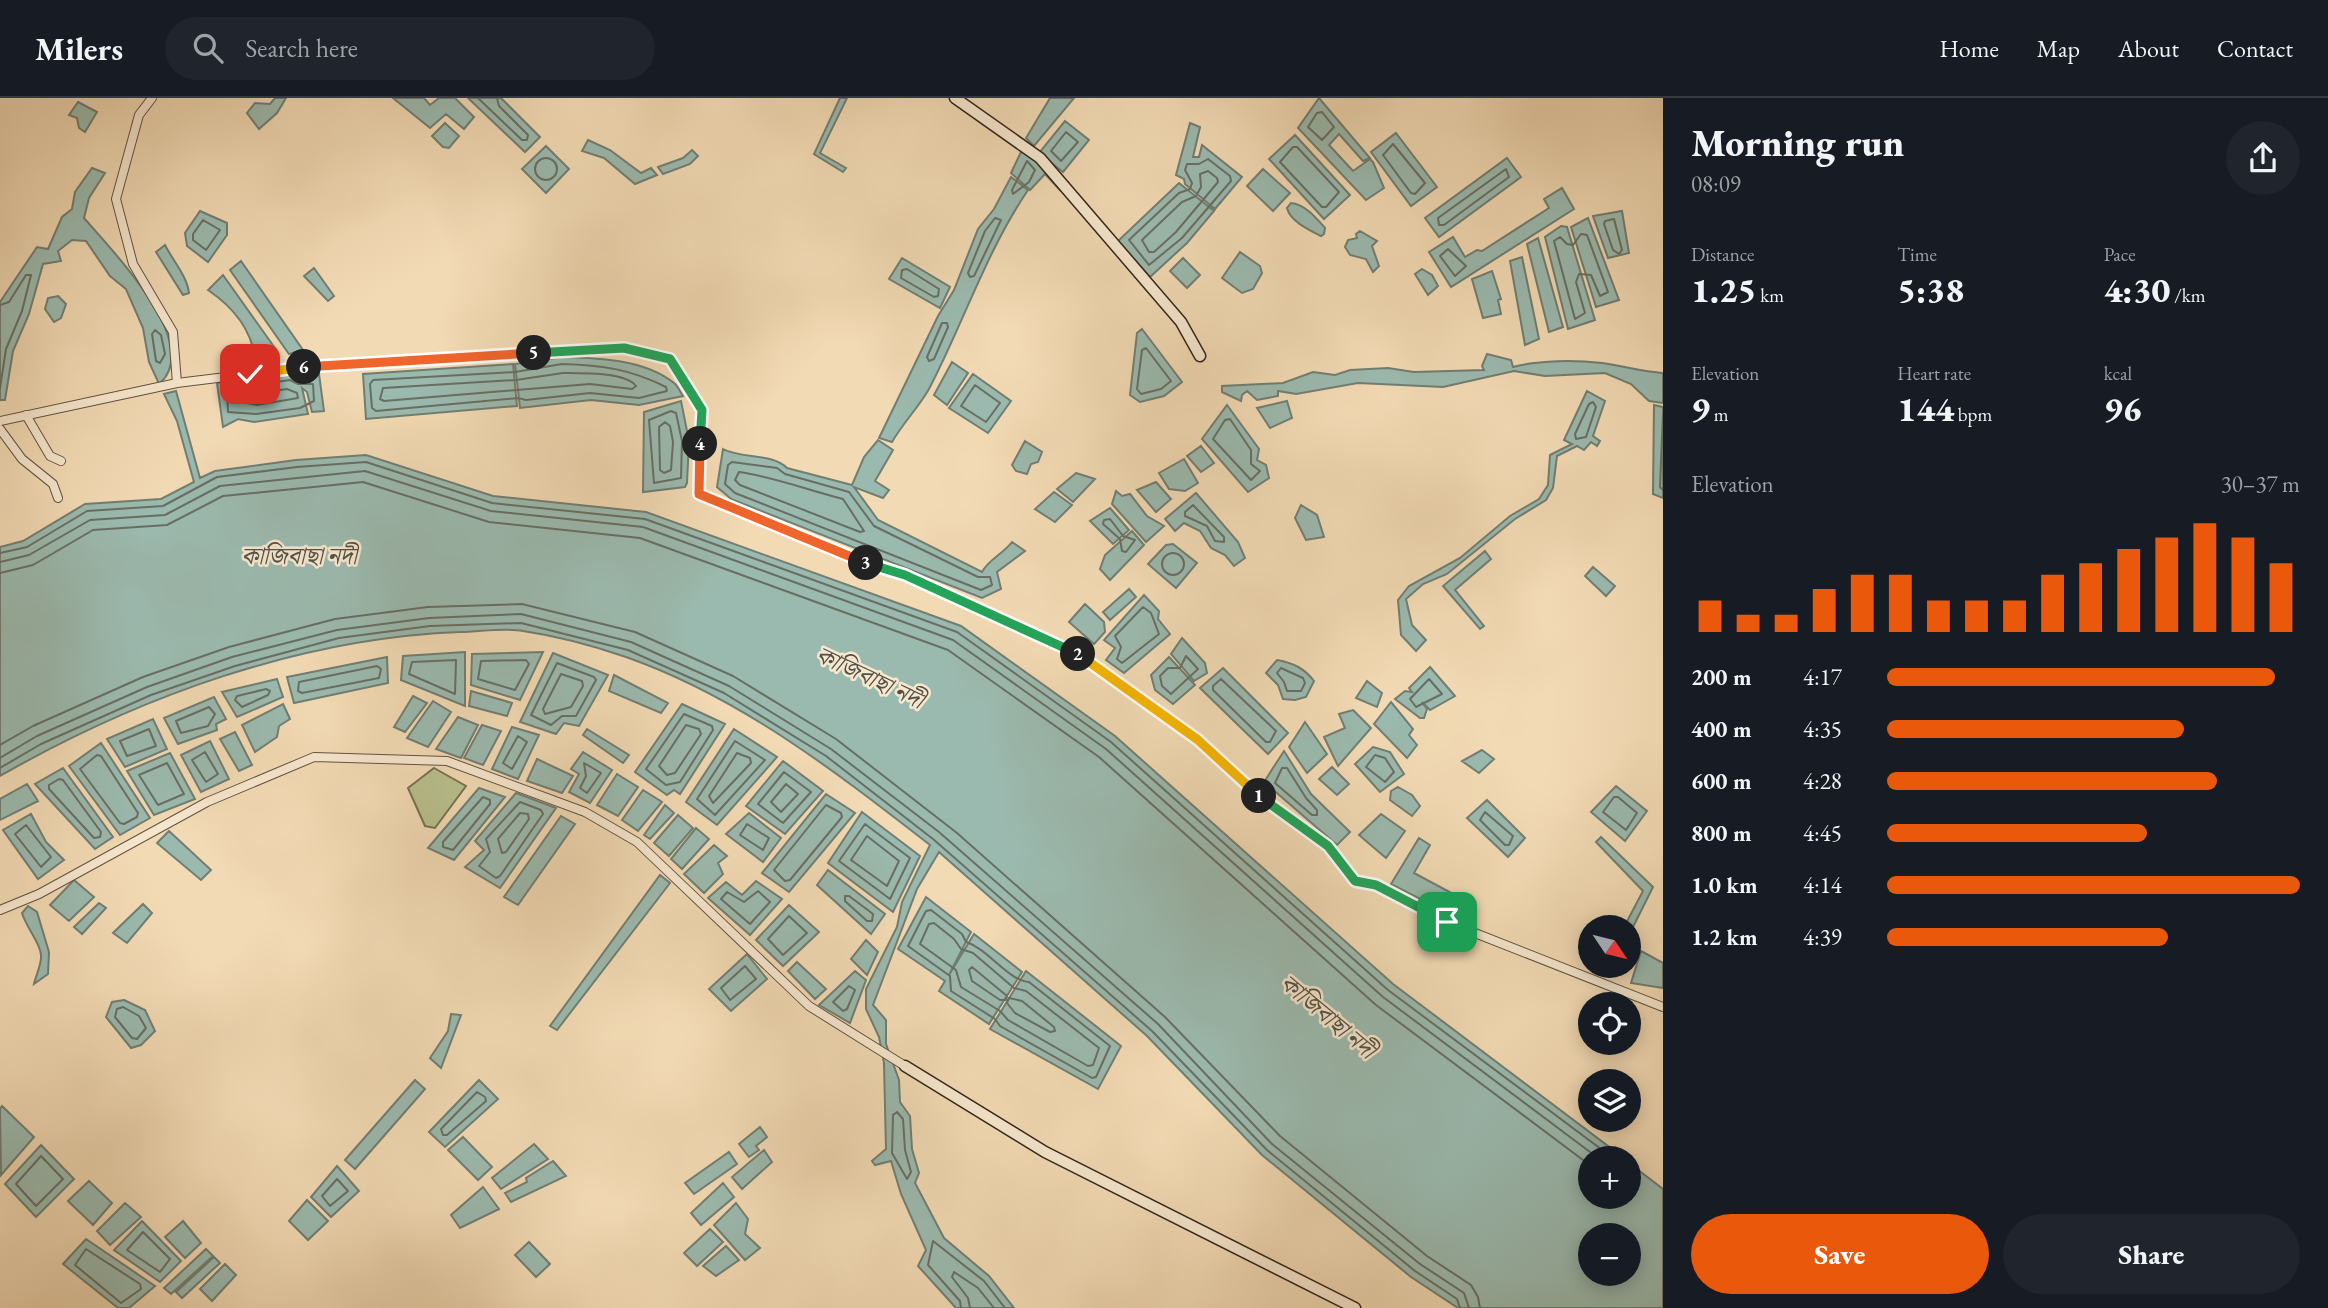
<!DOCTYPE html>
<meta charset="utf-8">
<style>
:root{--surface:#171b24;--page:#20242c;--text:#f1f3f6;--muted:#9ea1a6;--line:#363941;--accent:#ea580c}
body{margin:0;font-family:"EB Garamond","Noto Serif Bengali",serif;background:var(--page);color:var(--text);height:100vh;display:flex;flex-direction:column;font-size:26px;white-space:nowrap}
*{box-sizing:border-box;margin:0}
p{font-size:23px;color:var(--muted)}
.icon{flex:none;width:38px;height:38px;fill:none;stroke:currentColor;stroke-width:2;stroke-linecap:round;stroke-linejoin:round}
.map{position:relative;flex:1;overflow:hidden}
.drawer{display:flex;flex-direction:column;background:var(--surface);width:665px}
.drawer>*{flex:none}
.needle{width:46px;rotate:125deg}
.tools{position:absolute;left:1578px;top:817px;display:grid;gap:14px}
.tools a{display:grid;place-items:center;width:63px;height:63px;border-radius:50%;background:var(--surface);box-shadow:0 4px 18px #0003;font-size:35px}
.pin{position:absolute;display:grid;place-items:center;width:60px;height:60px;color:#fff;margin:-30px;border-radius:14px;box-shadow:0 4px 10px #0006}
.km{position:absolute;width:35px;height:35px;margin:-18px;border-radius:50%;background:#222;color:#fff;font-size:19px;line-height:35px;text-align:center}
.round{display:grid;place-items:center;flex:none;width:74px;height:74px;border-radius:37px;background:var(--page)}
.overview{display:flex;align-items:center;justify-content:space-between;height:119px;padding:0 28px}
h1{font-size:38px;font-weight:800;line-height:52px}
.metrics{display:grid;grid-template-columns:repeat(3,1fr);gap:10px;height:119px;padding:7px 28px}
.metrics div{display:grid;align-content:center}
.metrics b{font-size:35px;font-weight:800}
.metrics small{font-size:19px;font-weight:400}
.metrics p{font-size:19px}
.chart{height:196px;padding:14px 28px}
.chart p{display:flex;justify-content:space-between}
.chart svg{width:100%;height:126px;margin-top:7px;stroke:var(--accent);stroke-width:6}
.cta{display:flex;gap:14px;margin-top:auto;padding:14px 28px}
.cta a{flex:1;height:80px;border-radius:42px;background:var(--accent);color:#fff;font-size:28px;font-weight:800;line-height:80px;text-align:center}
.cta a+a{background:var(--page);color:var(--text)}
ul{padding:0 28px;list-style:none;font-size:23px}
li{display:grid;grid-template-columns:112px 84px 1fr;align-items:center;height:52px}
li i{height:18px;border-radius:9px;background:var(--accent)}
header{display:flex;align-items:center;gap:42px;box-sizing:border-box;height:98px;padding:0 35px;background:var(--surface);border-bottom:2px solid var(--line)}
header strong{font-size:33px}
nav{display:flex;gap:38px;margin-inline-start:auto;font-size:24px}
.search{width:490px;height:63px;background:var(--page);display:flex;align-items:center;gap:18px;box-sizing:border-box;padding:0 24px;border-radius:38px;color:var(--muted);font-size:26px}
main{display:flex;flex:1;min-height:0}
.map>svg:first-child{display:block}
.green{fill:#b9c08e;stroke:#767254;stroke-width:2}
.water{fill:#9bbaaf;stroke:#717e73;stroke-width:2;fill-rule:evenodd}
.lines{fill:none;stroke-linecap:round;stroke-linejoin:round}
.shore{stroke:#676f64;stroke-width:2}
.street-casing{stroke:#635240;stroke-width:10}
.secondary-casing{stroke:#332419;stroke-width:13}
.street{stroke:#f7e7ce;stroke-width:8}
.secondary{stroke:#f7e7ce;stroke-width:10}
.split-1-casing{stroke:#fff;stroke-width:14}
.split-2-casing{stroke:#fff;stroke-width:14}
.split-3-casing{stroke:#fff;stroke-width:14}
.split-4-casing{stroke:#fff;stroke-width:14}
.split-5-casing{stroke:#fff;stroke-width:14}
.split-6-casing{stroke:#fff;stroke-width:14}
.split-7-casing{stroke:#fff;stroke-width:14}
.split-1{stroke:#22a559;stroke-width:9}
.split-2{stroke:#f5b400;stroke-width:9}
.split-3{stroke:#22a559;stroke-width:9}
.split-4{stroke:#f0652b;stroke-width:9}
.split-5{stroke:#22a559;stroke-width:9}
.split-6{stroke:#f0652b;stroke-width:9}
.split-7{stroke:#f5b400;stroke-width:9}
.labels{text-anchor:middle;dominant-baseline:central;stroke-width:5;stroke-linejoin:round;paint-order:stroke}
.water-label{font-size:24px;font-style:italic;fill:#525146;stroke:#f7e7ce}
</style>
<header>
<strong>Milers</strong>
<div class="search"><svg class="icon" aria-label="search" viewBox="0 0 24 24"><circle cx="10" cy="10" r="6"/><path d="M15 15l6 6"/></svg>Search here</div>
<nav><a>Home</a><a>Map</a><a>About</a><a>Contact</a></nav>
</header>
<main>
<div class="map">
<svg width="1663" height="1210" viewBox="0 0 1663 1210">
<rect width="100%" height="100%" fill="#f2dab4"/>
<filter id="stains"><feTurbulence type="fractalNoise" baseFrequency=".00286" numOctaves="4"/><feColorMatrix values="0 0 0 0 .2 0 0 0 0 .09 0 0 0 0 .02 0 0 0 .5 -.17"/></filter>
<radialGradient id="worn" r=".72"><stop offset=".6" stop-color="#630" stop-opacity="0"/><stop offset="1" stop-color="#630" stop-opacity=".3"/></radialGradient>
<!-- green -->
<path class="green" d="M434,670L466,688L435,730L425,728L408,690Z"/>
<!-- water -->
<path class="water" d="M275,0H286L277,15L259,31L247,15L255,5L270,6Z
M393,0H424L430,7L439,0H455L474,19L464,31L446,16L430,30Z
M468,0H501L540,39L525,54Z
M840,0H847L820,55L846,70L843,74L814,56Z
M1050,0H1074L1034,48L1026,40Z
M1319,0L1370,60L1363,63L1339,36L1329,47L1353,73L1370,61L1373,64L1384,90L1366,102L1298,30Z
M78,4L97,14L85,34L79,30L77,20L69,17Z
M1065,23L1089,42L1063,74L1039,55Z
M445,25L459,38L449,50L443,49L432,38Z
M1190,25L1200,29L1193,59H1199L1202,47L1242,79L1215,111L1185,86L1184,81L1176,77Z
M1396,35L1437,89L1411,108L1371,54Z
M1295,37L1350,97L1324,121L1269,61Z
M588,42L610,52L641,75L651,70L657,77L635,86L604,60L582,53Z
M546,48L569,71L546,95L522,71Z
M692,52L698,58L690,66L663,76L658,69L683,60Z
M1021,54L1035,58L1063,89L1060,92L1045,76L1030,92L1011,75Z
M1507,60L1521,79L1439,139L1425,120Z
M92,70L105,75L89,100L84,120C111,151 205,247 159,286L149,264L143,230L126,191L110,178L86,143L72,142L58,153L61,163L43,166L29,216L13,253L5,302H0V204L37,149L48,151L62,119L72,111L75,94Z
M1263,71L1290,95L1273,113L1247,88Z
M1011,79L1028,92C986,154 963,226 929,291C918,310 903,325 892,344L879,340L938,218L954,192L978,131L994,111Z
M1179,85L1214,113L1187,145L1150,179L1118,143Z
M1562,90L1574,111L1451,189L1429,154L1453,139L1465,159L1477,152L1482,153L1549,110L1544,101Z
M1291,105C1305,106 1317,121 1325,130L1324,136L1321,138C1309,132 1290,123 1287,110Z
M200,113L227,125V137L208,164L187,148L185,135Z
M1622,113L1629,155L1608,160L1593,118Z
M1588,120L1619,202L1596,209L1571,129Z
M1561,128L1567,129L1595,222L1568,231L1545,139Z
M1360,133L1377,143L1372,148L1379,168L1373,174L1366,161L1350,157L1345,149L1348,142L1357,140L1356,136Z
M1538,140L1563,229L1549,234L1527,146Z
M165,147C173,163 187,178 189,195L183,197L156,154Z
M1240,154L1260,168L1262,175L1253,191L1242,195L1222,180Z
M1522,159L1539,241L1525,247L1510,163Z
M902,160L950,189L940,210L889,181Z
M1183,160L1200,177L1187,190L1170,173Z
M241,163L303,252L289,256L230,172Z
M314,170L334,198L328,203L304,178Z
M1422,171L1432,177L1438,188L1428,197L1415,176Z
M1492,173L1501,201L1498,202L1501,216L1483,220L1472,181Z
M223,177L277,253L255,260C251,230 233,209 208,192Z
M58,198L66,206L61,220L54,224L45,211L48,200Z
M1142,231L1182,284L1164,298L1140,304L1130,297L1137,235Z
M1487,256L1511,262L1513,269C1540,262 1575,262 1602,265C1624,268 1642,274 1663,275V305L1649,303L1631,286L1605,275L1545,278L1514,273L1443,289L1358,285L1296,296L1278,293V298L1257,302L1247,293L1242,297L1241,303L1222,294V288L1283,285L1313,274L1335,277L1350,272L1388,270L1414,274L1484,272L1482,268Z
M562,259C598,260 644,261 674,285C678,288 680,294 683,298L639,307L591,302L520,310L515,266Z
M952,264L968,275L947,307L934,297Z
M513,266L517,308L366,321L363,276Z
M297,274L299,285V279L319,276L324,313L312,314L307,294L302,290L308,316L254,324L238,321L223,329L217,285Z
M973,276L1011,303L988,335L949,310Z
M176,293L200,380L215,373L296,362L366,357L493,398L646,414L961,528L1115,638L1393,886L1624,1060H1591V1099H1629V1065L1663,1091V1210H1458L1411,1179L1262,1057L1147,938L939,754L917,791L873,907L886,922V946L899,982L900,1004L910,1018L912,1051L919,1075L915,1085L944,1140L989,1178L1014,1210H956L918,1168L926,1152L901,1096L891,1063L875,1067L872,1063L886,1051L884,965L879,939L866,911V891L897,829L902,804L930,747C836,674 740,599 626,559C594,548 557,538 523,533C504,529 480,534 460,534C300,540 138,599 0,678V449L23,443L85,406L161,401L194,384L177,323L164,296ZM1591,1138H1629V1176H1591Z
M1587,293L1605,303L1593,338L1600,343L1597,348L1591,344L1584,352L1577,348L1557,358L1553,390L1546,402L1515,421L1447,476L1423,486L1406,501L1412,527L1426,542L1416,553L1401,537L1398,502L1409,488L1460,460L1510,418L1539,401L1548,387L1550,357L1572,346L1564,342Z
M681,303L689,343L687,385L685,389L643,394L644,314Z
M1287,303L1292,320L1270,330L1257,310Z
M1227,307L1259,351L1257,362L1266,367L1269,380L1248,394L1202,341Z
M1654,307L1663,309V400L1653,396Z
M878,342L893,352L875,383L889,392L883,400L854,389L878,422L982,474C989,461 1003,456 1012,444L1025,453L997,474L1001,491L982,500L731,401L717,389L723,351C741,361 773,355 787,370L852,387L864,359Z
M1025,343L1042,354L1038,364L1031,366L1027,376L1016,373L1012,367Z
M1201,348L1214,365L1201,374L1187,358Z
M1184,361L1198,385L1185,393L1169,391L1159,375Z
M1076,375L1095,381L1073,404L1057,391Z
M1156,384L1171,401L1156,414L1137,392Z
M1116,393L1122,398L1130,396L1147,418L1164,428L1146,444L1112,406Z
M1054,394L1072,407L1055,424L1035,411Z
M1196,395L1238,444L1245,460L1234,468L1225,457L1211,450L1200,433L1184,425L1175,433L1165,421Z
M1301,407L1317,417L1324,439L1306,442L1295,420Z
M1110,410L1129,432L1113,446L1090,423Z
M1132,433L1144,447L1110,482L1100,471L1105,457Z
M1173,446L1197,465L1176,490L1148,466L1166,447Z
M1485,453L1491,461L1455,492L1484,528L1480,531L1443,488Z
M1593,469L1615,488L1606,498L1585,478Z
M1129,491L1136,499L1110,522L1103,514Z
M1144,497L1159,513L1158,521L1170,536L1124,575L1106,562L1115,550L1104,542Z
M1085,506L1104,524L1105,534L1094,546L1069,524Z
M1182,540L1205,565L1207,575L1194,583L1171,556Z
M465,554V608L401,582L403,558Z
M543,554L520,602L471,587L472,556Z
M553,555L608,577L579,628L564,625L556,636L520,624Z
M387,559L388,585L294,605L287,579Z
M1169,559L1195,587L1173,606L1155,592L1151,577Z
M1277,562C1293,565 1304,570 1314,583L1306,599L1295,602L1283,601L1278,587L1266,575Z
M1430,569L1455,598L1430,612L1422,604L1427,611L1424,620H1420L1395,601L1405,593L1412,594L1409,590Z
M1223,570L1288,635L1268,656L1200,590Z
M614,577L668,605L661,615L609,593Z
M277,581L283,599L237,619L222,594Z
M1367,583L1382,595L1377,609L1356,600Z
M471,593L512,605L507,618L469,608Z
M413,598L427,605L405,634L394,629Z
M214,599L226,621L216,626L217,632L178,646L164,620Z
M433,603L451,614L428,649L407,640Z
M1391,604L1413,631L1409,637L1417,647L1407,660L1374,626Z
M283,606L290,621L279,628L277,639L255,654L242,627Z
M682,606L725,626L680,696L674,692L667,697L635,674Z
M1353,612L1371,630L1338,668L1324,639L1345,630L1339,616Z
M458,619L478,627L461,660L436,651Z
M153,621L167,651L125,669L107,641Z
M1305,624L1327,656L1307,675L1289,649Z
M482,627L501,633L483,667L464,660Z
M512,629L539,637L518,681L492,671Z
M587,631L629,657L623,665L583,637Z
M734,631L777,659L717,727L686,704Z
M235,634L252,667L239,673L220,641Z
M210,643L229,681L201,694L181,657Z
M101,645L150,720L120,737L69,668Z
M1373,649L1390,654L1404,676L1380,694L1355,666Z
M1482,652L1494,661L1479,675L1462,663Z
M1284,653L1311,696L1350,734L1337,747L1264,684Z
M583,654L612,672L590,705L569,694L579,676L571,671Z
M170,655L195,701L154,717L127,673Z
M537,661L573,678L562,695L527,683Z
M783,663L823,693L785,736L746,708Z
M1332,669L1349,686L1337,697L1319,681Z
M63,670L113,739L95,751L35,686Z
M617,676L638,689L618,718L597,707Z
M27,686L38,703L0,722V701Z
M1616,688L1647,713L1625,743L1591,714Z
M1398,689L1412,697L1420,708L1412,718L1390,702L1391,693Z
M479,690L505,699L454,762L428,750Z
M643,692L662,704L638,733L622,722Z
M516,695L556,710L500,790L465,769L484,752L475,743Z
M826,696L855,715L789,794L762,775Z
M1487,702L1525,740L1508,759L1467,720Z
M665,707L674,715L650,741L644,737Z
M862,714L920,758L893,814L828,765Z
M749,715L781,740L763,764L726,736Z
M31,716L46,744L64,762L38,781L3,732Z
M1381,716L1405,733L1386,760L1359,737Z
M678,717L693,730L669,758L654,745Z
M561,718L575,726L518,807L504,799Z
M696,730L709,741L682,771L671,761Z
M169,733L211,772L201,782L157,745Z
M1601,739L1653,789L1631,833L1624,829L1643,793L1596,744Z
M1419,740L1430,747L1414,775L1457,798L1461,809L1453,818L1391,786Z
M714,747L727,758L718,765L723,776L704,795L684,776Z
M828,772L885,816L871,836L817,787Z
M660,777L670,785L557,932L550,928Z
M74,782L94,799L69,823L50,807Z
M756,783L782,801L750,837L708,800L726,784L742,797Z
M926,799L971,834L949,877L974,836L1022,874L989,926L939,893L945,883L898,851Z
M99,805L106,810L82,836L74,829Z
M143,806L152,815L127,845L113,835Z
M789,807L819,834L783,868L756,842Z
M28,808L37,814L49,854L48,876L34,886C36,877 42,866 41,857C41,846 26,829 22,815Z
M866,842L878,854L867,877L851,861Z
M1641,853L1663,865V890L1631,885Z
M747,856L767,881L731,913L709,891Z
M797,864L826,891L815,901L788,873Z
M855,873L866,882L850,925L819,907Z
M1026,873L1121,948L1098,991L990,931Z
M124,902L145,912L155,933L141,947L131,950L106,919L112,904Z
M451,916L461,917L441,970L430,960L448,933Z
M415,982L425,991L355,1071L345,1062Z
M479,982L498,1001L445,1049L429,1034Z
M2,1008L34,1039L1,1077L0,1011Z
M760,1029L767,1039L756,1048L759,1052L749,1059L739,1046Z
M463,1039L492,1069L478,1082L448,1052Z
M534,1046L548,1061L501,1091L492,1080Z
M41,1047L74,1081L36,1119L5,1086Z
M764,1052L772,1064L742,1091L732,1079Z
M729,1054L737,1066L694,1096L685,1085Z
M553,1063L566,1078L511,1104L505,1095L527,1084L526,1080Z
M337,1068L359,1093L331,1119L311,1099Z
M89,1083L112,1105L93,1127L68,1103Z
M723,1085L734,1099L701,1127L691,1115Z
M483,1089L499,1111L460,1130L451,1117Z
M307,1102L328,1123L308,1142L289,1123Z
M125,1105L141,1119L110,1147L97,1133Z
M736,1105L748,1121L745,1136L760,1150L745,1162L714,1127Z
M142,1123L181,1163L160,1184L114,1152Z
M183,1123L201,1145L185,1160L165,1139Z
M710,1131L723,1144L697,1168L684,1155Z
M86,1141L155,1188L129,1210H118L63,1166Z
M529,1144L550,1166L536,1179L515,1157Z
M726,1148L739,1162L716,1178L703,1168Z
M206,1151L213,1158L171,1196L164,1190Z
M214,1159L220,1165L182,1200L176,1194Z
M225,1166L236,1177L212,1203L200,1191Z"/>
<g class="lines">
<!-- shore -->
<path class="shore" d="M478,0L522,42H527L528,37L499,8L497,0
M1317,15L1322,14L1334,29L1322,42L1308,29Z
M1066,34L1078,44L1061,63L1051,53Z
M1393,46L1425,85L1415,96L1411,95L1383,57Z
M1293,49H1297L1339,94L1326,109H1322L1280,64Z
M535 71a11 11 0 1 1 22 0a11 11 0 1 1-22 0Z
M1208,61L1230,78L1231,83L1182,140L1149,167L1129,142L1179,95L1190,91L1192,85L1185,72L1187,66H1199Z
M1027,63L1035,72L1029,84L1013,96L1012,92Z
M1506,71L1509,79L1444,127H1439L1438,120Z
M1208,73L1217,80L1218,84L1176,134L1154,154H1149L1142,142L1182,104L1196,98L1201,89L1200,76Z
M995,120L1001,122L974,178L970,179L968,175L985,133Z
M1614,121L1622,152L1619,156L1613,152L1604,126L1605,123Z
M203,122L220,132L206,152L193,142V136Z
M1581,136L1587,137L1608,194L1600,198L1591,177L1579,176L1576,184L1585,215L1575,221L1554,143L1560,139L1567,146L1573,147Z
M1448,151L1466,168L1455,178L1440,158Z
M907,171L939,191L938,198L934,199L901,180L902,172Z
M0,207L9,204L26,177H31L22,213L6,251L0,290
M947,225L948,229L934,261L929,263L927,259L942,225Z
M155,232L161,237L165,256L160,265L156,263L152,236Z
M1146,250L1171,283L1161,291L1141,296L1137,291L1142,252Z
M562,266C602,267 630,271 666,289L667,293L639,300L590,295L526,302L518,300L376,313L372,310L370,286L373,282L515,274Z
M563,275C580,275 626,274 636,288L632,291L590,286L384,303L380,301L383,290L516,282Z
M290,282L298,286H313L314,303L300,310L256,316L228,314L227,291Z
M975,287L1000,305L986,324L961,308Z
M287,291L297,295L298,300L257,307L235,303L238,298Z
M1593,304L1596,309L1586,339L1576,341L1575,336L1589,306Z
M671,313L676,315L682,343L681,380L654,385L649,322Z
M1663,316L1660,389L1663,392
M1230,321L1251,352V366L1260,373L1251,382L1213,341L1225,322Z
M665,324L670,328L673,344L671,372L664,375L660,372L659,329Z
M732,364L777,370L785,376L849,394L874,428L978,479H990L992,487L981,492L735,395L725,386L728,367Z
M739,374C775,379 807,392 843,401L864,433L860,434L740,387L735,382Z
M1193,407L1224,439V444L1215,443L1207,428L1185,418V414Z
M1110,421L1123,438L1135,442L1126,454L1122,453L1120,441L1103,426L1104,422Z
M0,455L27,449L87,413L163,408L217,379L297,369L366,364L492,405L645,421L957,534L1111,644L1388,892L1613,1060
M1162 466a11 11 0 1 1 22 0a11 11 0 1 1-22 0Z
M0,464L29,457L90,422L165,417L220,388L365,373L491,413L643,429L953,542L1106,651L1383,899L1598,1060
M0,475L33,467L93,432L167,427L223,398L363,384L489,424L640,440L948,552L1099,659L1376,907L1591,1068
M1143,509L1151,515L1159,536L1122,565L1117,561L1121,549L1115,538Z
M1186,558L1198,571L1171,596L1162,588L1160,578L1168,570H1180Z
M456,562L455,596L409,576L412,564Z
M526,562L529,566L515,592L478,581L481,563Z
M557,565L594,579L596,582L576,618H562L551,627L531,617Z
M377,568L381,571L379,580L302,595L298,593L299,584Z
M1281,570L1303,580L1305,585L1301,593H1287L1284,584L1277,575Z
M561,576L582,583L583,588L571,609L545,616L543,611Z
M1221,581L1276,633L1270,644H1266L1213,592V588Z
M1429,581L1442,596L1416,609L1410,601Z
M266,591L270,593L268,597L242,609L235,602L237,598Z
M209,609L215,616L208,628L181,635L176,623Z
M684,616L712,628L713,632L680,684L666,687L646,671Z
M686,627L699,631L701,636L675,675L667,677L659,668Z
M149,631L156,648L127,658L120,643Z
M518,638L527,644L512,671L503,665Z
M735,643L765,662L715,717L697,701Z
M0,647L33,628L143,579L229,549L335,521L428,509L522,506L635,534L733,578L836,641L957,735L1165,919L1280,1038L1427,1158L1471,1187L1478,1199L1480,1210
M205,654L218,676L206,684L192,662Z
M737,655L750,660L751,665L713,705L709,698Z
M97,657L101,658L138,715L137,719L124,726L120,725L80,671Z
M1375,657L1385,660L1394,674L1385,684L1366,669Z
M0,660L37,638L147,589L232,559L337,532L429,520L521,516L631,544L729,588L831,651L939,734L1158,926L1272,1046L1420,1166L1464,1195L1469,1210
M167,665L184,696L158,707L139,677Z
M584,665L601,675L587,695L580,690L586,678Z
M0,670L41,646L151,597L235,568L339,540L430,528L521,525L628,552L724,595L826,658L933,741L1152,933L1267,1052L1415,1173L1457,1201L1460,1210
M1282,670H1287L1306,700L1317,712V717H1312L1275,685Z
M784,674L811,694L783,725L758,706Z
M59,681L63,682L101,734L100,739L94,740L49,691V687Z
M786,686L798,696L781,714L771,704Z
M483,699L490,702V706L453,752L443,749V744Z
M1614,699H1618L1637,715L1626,732L1603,714Z
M520,704L541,712L543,716L500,778L496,780L479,768L490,754L486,741Z
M826,707L841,715L842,719L790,782L785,783L774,772Z
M1485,714L1513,738L1509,747H1505L1480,722Z
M520,715L528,716L529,721L506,754L502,755L498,741Z
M747,726L769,740L763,752L740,737Z
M865,726L910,760L890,801L839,763Z
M26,727L51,759L41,769L15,736Z
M867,738L899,763L887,788L851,762Z
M758,793L770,804L750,826L721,801L727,794L744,804Z
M845,798H849L873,816L872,823H867L845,803Z
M931,812L962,836L966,844C988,851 1009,883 1029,884L1110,948L1096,979L1092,980L1000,928L995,921L951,893L950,878L908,848L926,813Z
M789,818L807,835L783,857L768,841Z
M934,825L954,841L961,851L973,855L1014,890L1026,893L1099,950L1093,967L1088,968L1008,922L1000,913L961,889L956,872L920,846L929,826Z
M745,868L756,881L730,902L721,890Z
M972,869L1007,898L1006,902H1000L972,883L969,872Z
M849,888L855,892L847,911L843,913L833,904Z
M1009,900L1022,903L1054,929L1055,933L1050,934L1015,915L1007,905Z
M123,909L139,918L146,930L137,941L132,940L115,919L117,911Z
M477,994L485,999L486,1003L447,1037H443L441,1031Z
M897,1014L903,1021L905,1052L911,1074L907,1081L892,1055L893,1017Z
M41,1058L63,1081L36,1108L16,1086Z
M337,1081L348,1093L330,1108L322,1098Z
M143,1134L170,1161L160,1174L127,1152Z
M86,1151L140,1186L141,1191L121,1205L75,1167Z
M961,1210L960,1203L928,1167L933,1143L984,1183L1005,1210
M970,1210L968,1200L952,1179L954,1174L978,1190L994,1210"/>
<defs>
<path id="street" d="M152,0L139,17L116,101L133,166L173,234L177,285
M26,317L50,358L61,363
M0,323L177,285L323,267L624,250L670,261L702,312L699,396L842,457L905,477L1069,550L1198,642L1247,689L1328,748L1355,783L1376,787L1447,824L1663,909
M0,331L22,361L53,386L58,400
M0,812L39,796L207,704L314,659L447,663L585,714L637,744L809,908L905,968"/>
<path id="secondary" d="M955,0L1040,60L1181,224L1200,258
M905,968L1045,1054L1355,1210"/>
</defs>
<!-- street casing -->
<use href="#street" class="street-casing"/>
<!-- secondary casing -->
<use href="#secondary" class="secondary-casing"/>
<!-- street -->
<use href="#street" class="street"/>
<!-- secondary -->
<use href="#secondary" class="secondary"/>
</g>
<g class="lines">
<defs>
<path id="split-1" d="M1259,698L1328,748L1355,783L1376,787L1447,824"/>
<path id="split-2" d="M1078,556L1198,642L1259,698"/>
<path id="split-3" d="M866,465L905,477L1078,556"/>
<path id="split-4" d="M700,346L699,396L866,465"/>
<path id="split-5" d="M534,255L624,250L670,261L702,312L700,346"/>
<path id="split-6" d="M304,269L534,255"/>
<path id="split-7" d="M250,276L304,269"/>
</defs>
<!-- split-1 casing -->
<use href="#split-1" class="split-1-casing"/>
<!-- split-2 casing -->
<use href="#split-2" class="split-2-casing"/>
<!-- split-3 casing -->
<use href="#split-3" class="split-3-casing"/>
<!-- split-4 casing -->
<use href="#split-4" class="split-4-casing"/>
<!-- split-5 casing -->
<use href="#split-5" class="split-5-casing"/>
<!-- split-6 casing -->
<use href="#split-6" class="split-6-casing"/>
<!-- split-7 casing -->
<use href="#split-7" class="split-7-casing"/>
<!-- split-1 -->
<use href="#split-1" class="split-1"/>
<!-- split-2 -->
<use href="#split-2" class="split-2"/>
<!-- split-3 -->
<use href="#split-3" class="split-3"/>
<!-- split-4 -->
<use href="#split-4" class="split-4"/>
<!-- split-5 -->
<use href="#split-5" class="split-5"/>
<!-- split-6 -->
<use href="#split-6" class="split-6"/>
<!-- split-7 -->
<use href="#split-7" class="split-7"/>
</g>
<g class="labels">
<!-- water labels -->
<g class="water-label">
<text x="299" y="457">কাজিবাছা নদী</text>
<text transform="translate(870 579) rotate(25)">কাজিবাছা নদী</text>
<text transform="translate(1328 918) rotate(40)">কাজিবাছা নদী</text>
</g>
</g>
<rect width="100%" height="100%" filter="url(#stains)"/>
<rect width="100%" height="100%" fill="url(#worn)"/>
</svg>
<div class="tools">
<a><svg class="needle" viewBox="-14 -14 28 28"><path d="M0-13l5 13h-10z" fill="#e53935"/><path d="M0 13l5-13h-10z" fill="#9ea1a6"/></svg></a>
<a><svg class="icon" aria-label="locate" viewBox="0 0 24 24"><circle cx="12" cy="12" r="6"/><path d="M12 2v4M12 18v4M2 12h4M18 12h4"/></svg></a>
<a><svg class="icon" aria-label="layers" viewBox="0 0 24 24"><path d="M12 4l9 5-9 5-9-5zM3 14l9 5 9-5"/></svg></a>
<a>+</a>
<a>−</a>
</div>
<div class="pin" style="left:1447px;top:824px;background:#1e9e55"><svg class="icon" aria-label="arrive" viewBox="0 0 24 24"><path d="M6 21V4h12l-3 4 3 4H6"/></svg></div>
<div class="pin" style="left:250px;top:276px;background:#d93025"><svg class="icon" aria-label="check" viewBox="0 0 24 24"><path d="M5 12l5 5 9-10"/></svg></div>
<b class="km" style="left:1259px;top:698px">1</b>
<b class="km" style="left:1078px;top:556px">2</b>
<b class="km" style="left:866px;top:465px">3</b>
<b class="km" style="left:700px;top:346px">4</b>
<b class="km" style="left:534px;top:255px">5</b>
<b class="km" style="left:304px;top:269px">6</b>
</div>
<section class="drawer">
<div class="overview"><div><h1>Morning run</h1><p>08:09</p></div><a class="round"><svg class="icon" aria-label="share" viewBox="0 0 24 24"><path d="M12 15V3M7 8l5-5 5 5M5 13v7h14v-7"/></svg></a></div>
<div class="metrics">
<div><p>Distance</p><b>1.25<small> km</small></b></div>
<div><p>Time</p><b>5:38</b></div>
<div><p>Pace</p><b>4:30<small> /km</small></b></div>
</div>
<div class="metrics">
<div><p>Elevation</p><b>9<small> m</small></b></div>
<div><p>Heart rate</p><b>144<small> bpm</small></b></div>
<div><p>kcal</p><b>96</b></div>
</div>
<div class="chart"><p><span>Elevation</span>30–37 m</p>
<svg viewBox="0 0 160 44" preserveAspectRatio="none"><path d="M5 44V33M15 44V38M25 44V38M35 44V29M45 44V24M55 44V24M65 44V33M75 44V33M85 44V33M95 44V24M105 44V20M115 44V15M125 44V11M135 44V6M145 44V11M155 44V20"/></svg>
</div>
<ul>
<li><b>200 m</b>4:17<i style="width:94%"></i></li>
<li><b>400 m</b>4:35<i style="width:72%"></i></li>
<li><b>600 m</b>4:28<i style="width:80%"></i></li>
<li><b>800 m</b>4:45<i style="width:63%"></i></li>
<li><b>1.0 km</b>4:14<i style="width:100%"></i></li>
<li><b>1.2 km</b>4:39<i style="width:68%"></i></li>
</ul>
<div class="cta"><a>Save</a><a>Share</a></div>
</section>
</main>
